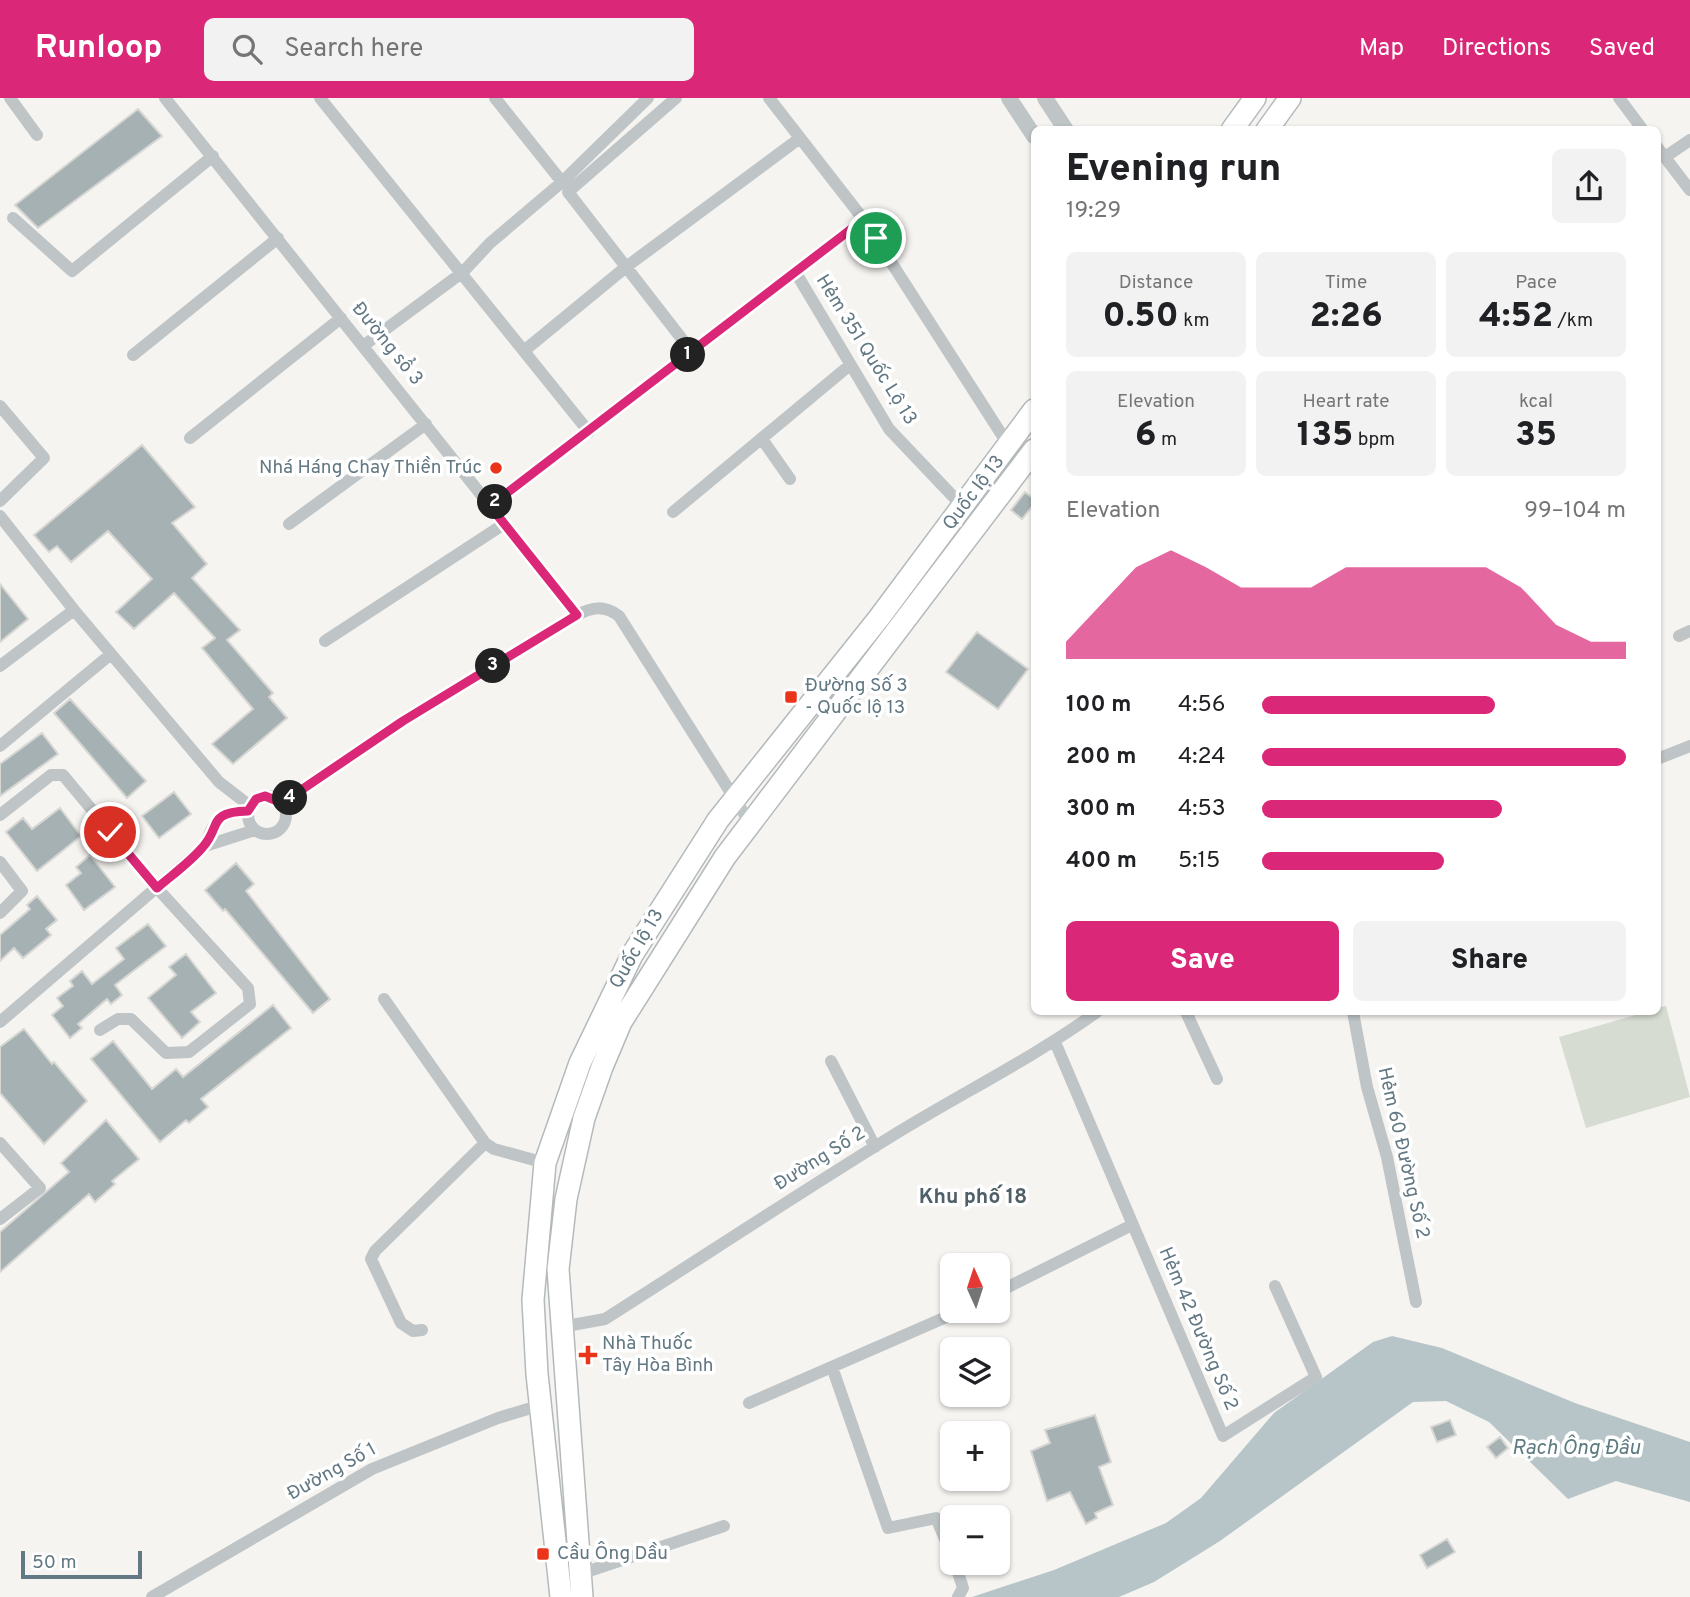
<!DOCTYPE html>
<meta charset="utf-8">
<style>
:root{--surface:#fff;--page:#f2f2f2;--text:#202124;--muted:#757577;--accent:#db2777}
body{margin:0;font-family:Overpass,sans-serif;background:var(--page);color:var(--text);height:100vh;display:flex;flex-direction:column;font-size:26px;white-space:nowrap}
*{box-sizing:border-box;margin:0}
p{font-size:23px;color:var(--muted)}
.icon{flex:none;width:38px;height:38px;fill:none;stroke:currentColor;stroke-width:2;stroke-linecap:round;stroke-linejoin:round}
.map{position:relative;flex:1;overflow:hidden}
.sheet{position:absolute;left:1031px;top:28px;width:630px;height:889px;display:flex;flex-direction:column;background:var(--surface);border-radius:10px;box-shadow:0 2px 5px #0004}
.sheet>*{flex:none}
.needle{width:46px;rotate:357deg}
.buttons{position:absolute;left:940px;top:1155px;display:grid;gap:14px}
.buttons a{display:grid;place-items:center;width:70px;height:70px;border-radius:10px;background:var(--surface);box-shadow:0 2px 5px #0004;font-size:35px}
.scale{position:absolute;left:21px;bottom:18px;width:121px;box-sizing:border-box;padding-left:7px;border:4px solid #627883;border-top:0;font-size:19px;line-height:24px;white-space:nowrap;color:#627883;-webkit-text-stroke:5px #fff;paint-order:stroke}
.pin{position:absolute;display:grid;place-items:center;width:60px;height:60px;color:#fff;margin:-30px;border:4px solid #fff;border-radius:50%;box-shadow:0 2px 7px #0007}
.km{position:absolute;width:35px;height:35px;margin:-18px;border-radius:50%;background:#222;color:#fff;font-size:19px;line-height:35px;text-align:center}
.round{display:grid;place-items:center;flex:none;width:74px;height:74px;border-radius:10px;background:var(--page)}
.summary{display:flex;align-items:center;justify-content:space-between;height:119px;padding:0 35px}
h1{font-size:38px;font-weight:800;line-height:52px}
.stats{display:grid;grid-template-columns:repeat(3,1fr);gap:10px;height:119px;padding:7px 35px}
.stats div{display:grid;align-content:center;border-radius:10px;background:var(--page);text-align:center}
.stats b{font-size:35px;font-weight:800}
.stats small{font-size:19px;font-weight:400}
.stats p{font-size:19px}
.chart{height:196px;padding:14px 35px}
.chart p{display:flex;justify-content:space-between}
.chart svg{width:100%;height:126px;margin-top:7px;fill:var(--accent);opacity:.7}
.action{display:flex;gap:14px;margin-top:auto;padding:14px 35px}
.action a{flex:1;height:80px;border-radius:10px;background:var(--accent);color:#fff;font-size:28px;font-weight:800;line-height:80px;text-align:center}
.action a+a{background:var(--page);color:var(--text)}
ul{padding:0 35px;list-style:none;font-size:23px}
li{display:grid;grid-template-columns:112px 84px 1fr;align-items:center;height:52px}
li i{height:18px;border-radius:9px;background:var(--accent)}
header{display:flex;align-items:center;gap:42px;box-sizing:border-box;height:98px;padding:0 35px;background:var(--accent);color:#fff}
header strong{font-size:33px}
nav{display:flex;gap:38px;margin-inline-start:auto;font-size:24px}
.search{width:490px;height:63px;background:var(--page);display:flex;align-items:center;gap:18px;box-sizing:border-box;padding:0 24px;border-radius:10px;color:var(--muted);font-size:26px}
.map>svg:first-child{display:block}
.green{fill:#d6dcd1}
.water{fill:#b7c5c8}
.building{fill:#a6b1b4;stroke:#d6d6d3;stroke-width:2}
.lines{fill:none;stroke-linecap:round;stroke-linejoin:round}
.trunk-casing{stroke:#b4b9bb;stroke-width:24}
.minor{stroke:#bfc5c7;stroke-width:12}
.tertiary{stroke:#bfc5c7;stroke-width:16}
.trunk{stroke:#fff;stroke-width:21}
.route-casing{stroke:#fff;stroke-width:14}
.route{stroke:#db2777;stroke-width:9}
.poi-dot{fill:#eb351a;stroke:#fff;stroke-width:2.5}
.labels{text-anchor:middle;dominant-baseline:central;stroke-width:7;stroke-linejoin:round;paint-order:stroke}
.street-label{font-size:19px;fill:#627883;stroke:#fff}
.poi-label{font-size:19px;fill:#627883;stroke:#fff;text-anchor:start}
.neighbourhood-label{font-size:21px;font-weight:bold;fill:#506068;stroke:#fff}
.water-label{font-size:21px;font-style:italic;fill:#5e7b80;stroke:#fff}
</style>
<header>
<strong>Runloop</strong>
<div class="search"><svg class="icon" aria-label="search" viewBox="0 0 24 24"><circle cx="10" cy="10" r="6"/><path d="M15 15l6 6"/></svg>Search here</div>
<nav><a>Map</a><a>Directions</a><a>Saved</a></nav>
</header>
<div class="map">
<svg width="1690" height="1499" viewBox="0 0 1690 1499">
<rect width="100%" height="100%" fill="#f5f4f0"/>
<!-- green -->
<path class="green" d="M1666,908L1690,999L1586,1030L1559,939L1646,914H1657V910Z"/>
<!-- water -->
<path class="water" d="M1392,1238L1442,1250L1575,1305L1690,1344V1404L1616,1383L1568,1401L1489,1324L1446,1303L1413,1304L1220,1443L1154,1484L1119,1499H972L1054,1472L1166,1425L1201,1400L1274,1315L1373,1244Z"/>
<!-- building -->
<path class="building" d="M138,11L162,38L38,130L15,107Z
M142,347L195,409L172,425L207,466L192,480L240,532L227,542L273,595L269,599L287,620L233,666L212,646L253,611L202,550L215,540L174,495L134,531L116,514L152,481L108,433L71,464L57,448L49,454L34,437Z
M1025,394L1034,401V406L1022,421L1011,412Z
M0,486L28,521L0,544Z
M977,534L1028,571L998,611L946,574Z
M70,601L146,683L127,700L54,615Z
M42,635L58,656L0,698V666Z
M174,694L191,716L159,740L142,718Z
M60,710L81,738L37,773L6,734L23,720L32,731Z
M90,757L115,789L84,812L66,787L81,775L76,769Z
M236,765L254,786L246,793L330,901L313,915L225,811L223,813L205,792Z
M37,798L57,822L46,831L51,837L23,860L14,850L0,863V837L30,811L27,807Z
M148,826L166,848L115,887L122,897L111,906L107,901L78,926L82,930L70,940L52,917L63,908L57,900L73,888L70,883L82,873L92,886L124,861L116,850Z
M186,856L216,895L191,914L200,924L182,940L148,900L176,877L169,869Z
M273,907L291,930L201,1001L208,1009L189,1025L186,1022L160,1044L91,961L113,943L152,991L176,971L183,979Z
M24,931L52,966L54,964L87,1003L44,1046L0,995V949Z
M106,1022L139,1061L112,1083L115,1086L95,1104L89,1096L0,1174V1134L69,1074L61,1065Z
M1095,1317L1111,1364L1099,1369L1113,1407L1095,1415L1097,1420L1086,1426L1070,1394L1047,1403L1031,1353L1050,1345L1045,1332Z
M1450,1322L1456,1337L1437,1344L1431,1329Z
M1500,1339L1508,1350L1496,1360L1487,1349Z
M1447,1441L1455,1454L1427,1470L1420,1457Z"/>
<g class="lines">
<defs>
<path id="trunk" d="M1232,32L1255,0
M1267,32L1290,0
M561,1499L537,1276L533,1202L545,1065L580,965L632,857L718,722L879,520L1034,312
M582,1499L558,1171L566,1101L584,1020L602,969L621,924L725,759L1034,352"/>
</defs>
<!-- trunk casing -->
<use href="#trunk" class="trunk-casing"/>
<!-- minor -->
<path class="minor" d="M10,0L37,37
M165,0L577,517
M320,0L589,334
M495,0L562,84
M676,0L568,94L692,254
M769,0L864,122L1009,348
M1619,0L1643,32
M1657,49L1690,92
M1665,59L1690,42
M13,120L72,173L213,58
M796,175L889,331L963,409
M363,248L463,174L490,145L562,84L648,0
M525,252L626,169L800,40
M133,257L278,140
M0,308L44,360L0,403
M190,340L341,220
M762,341L790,381
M490,408L864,122
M673,414L850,267
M0,418L74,512L219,684L250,708
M289,426L426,326
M1679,538L1690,533
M325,543L504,426
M0,568L74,512
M0,648L111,556
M1657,661L1690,648
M248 717a19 19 0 1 1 38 0a19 19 0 1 1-38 0Z
M282,705L403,623L577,517C592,509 604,507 619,518L750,725
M0,717L51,677H63L157,790L248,890L250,906L189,954L166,955L131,921H118L100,932
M205,748L255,732
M0,764L22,793L0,815
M384,901L485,1045L494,1051L545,1065
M1186,914L1217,981
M1353,914L1367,989L1387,1059L1416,1204
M0,924L205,748C214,723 219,713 248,713
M1055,944L1223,1338L1316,1279L1275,1188
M831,963L875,1049
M0,1045L40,1090L0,1121
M998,1194L1132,1127
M561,1229L605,1221C701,1160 796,1097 892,1038C960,996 1033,960 1097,914
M422,1232L413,1233L401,1225L371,1161L375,1153L485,1045
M832,1269L888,1430L936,1420L952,1457
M749,1305L960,1213
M955,1465L963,1490L958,1499
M580,1476L724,1428
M152,1499L372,1371L498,1320L541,1307"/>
<!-- tertiary -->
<path class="tertiary" d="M1009,0L1034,38
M1045,0L1066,32"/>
<!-- trunk -->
<use href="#trunk" class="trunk"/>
</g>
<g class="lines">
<defs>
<path id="route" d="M110,734L157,790C172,777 189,765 202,750C222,729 206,714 248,713L256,701L265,698L282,705L403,623L577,517L490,408L863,122L876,140"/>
</defs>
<!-- route casing -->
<use href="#route" class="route-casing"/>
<!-- route -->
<use href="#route" class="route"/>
</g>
<!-- markers -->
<g class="poi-dot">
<circle cx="496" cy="370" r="7"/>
<rect x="784" y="592" width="14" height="14" rx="3.5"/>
<path d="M584.5 1246.5h7v7h7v7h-7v7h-7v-7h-7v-7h7z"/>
<rect x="536" y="1449" width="14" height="14" rx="3.5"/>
</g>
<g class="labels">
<!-- street labels -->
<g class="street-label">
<text transform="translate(387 246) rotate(51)">Đường sổ 3</text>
<text transform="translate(866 252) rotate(58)">Hẻm 351 Quốc Lộ 13</text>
<text transform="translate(974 395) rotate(-53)">Quốc lộ 13</text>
<text transform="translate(637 851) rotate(-60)">Quốc lộ 13</text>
<text transform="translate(1403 1055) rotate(77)">Hẻm 60 Đường Số 2</text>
<text transform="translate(820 1061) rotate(-32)">Đường Số 2</text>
<text transform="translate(1198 1231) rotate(67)">Hẻm 42 Đường Số 2</text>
<text transform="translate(332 1374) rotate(-29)">Đường Số 1</text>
</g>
<!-- poi labels -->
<g class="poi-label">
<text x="482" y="370" text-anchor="end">Nhá Háng Chay Thiền Trúc</text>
<text x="805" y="588">Đường Số 3<tspan x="805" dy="22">- Quốc lộ 13</tspan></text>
<text x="602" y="1246">Nhà Thuốc<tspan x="602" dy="22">Tây Hòa Bình</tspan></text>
<text x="557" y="1456">Cầu Ông Dầu</text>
</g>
<!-- neighbourhood labels -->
<g class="neighbourhood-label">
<text x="973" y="1099">Khu phố 18</text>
</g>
<!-- water labels -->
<g class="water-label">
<text x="1576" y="1350">Rạch Ông Đầu</text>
</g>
</g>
</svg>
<div class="buttons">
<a><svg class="needle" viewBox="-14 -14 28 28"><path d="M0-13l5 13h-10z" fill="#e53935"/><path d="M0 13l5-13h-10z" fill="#757577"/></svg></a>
<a><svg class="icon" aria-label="layers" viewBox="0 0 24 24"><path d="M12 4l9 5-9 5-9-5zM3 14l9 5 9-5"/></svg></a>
<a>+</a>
<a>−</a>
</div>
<div class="scale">50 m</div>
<div class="pin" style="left:876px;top:140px;background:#1e9e55"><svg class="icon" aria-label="arrive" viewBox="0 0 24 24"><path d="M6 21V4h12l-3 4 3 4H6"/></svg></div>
<div class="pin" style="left:110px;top:734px;background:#d93025"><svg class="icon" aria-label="check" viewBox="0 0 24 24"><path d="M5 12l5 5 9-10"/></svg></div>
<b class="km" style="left:688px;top:257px">1</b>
<b class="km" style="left:495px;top:404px">2</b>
<b class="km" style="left:493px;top:568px">3</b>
<b class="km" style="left:290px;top:700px">4</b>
<section class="sheet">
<div class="summary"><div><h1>Evening run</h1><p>19:29</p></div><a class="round"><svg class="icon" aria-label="share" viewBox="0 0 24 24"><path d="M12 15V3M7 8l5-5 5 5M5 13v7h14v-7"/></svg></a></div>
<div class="stats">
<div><p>Distance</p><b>0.50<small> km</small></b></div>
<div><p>Time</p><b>2:26</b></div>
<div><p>Pace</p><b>4:52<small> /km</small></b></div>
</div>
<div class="stats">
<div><p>Elevation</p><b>6<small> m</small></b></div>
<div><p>Heart rate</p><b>135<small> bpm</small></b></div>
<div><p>kcal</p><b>35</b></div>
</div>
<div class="chart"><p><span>Elevation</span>99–104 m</p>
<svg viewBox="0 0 160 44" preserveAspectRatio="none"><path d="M0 44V38L10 25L20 12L30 6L40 12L50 19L60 19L70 19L80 12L90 12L100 12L110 12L120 12L130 19L140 32L150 38L160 38V44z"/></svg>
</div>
<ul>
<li><b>100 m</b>4:56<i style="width:64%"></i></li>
<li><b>200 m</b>4:24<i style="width:100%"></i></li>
<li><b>300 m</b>4:53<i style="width:66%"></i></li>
<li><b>400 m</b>5:15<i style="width:50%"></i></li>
</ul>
<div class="action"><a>Save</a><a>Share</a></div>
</section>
</div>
